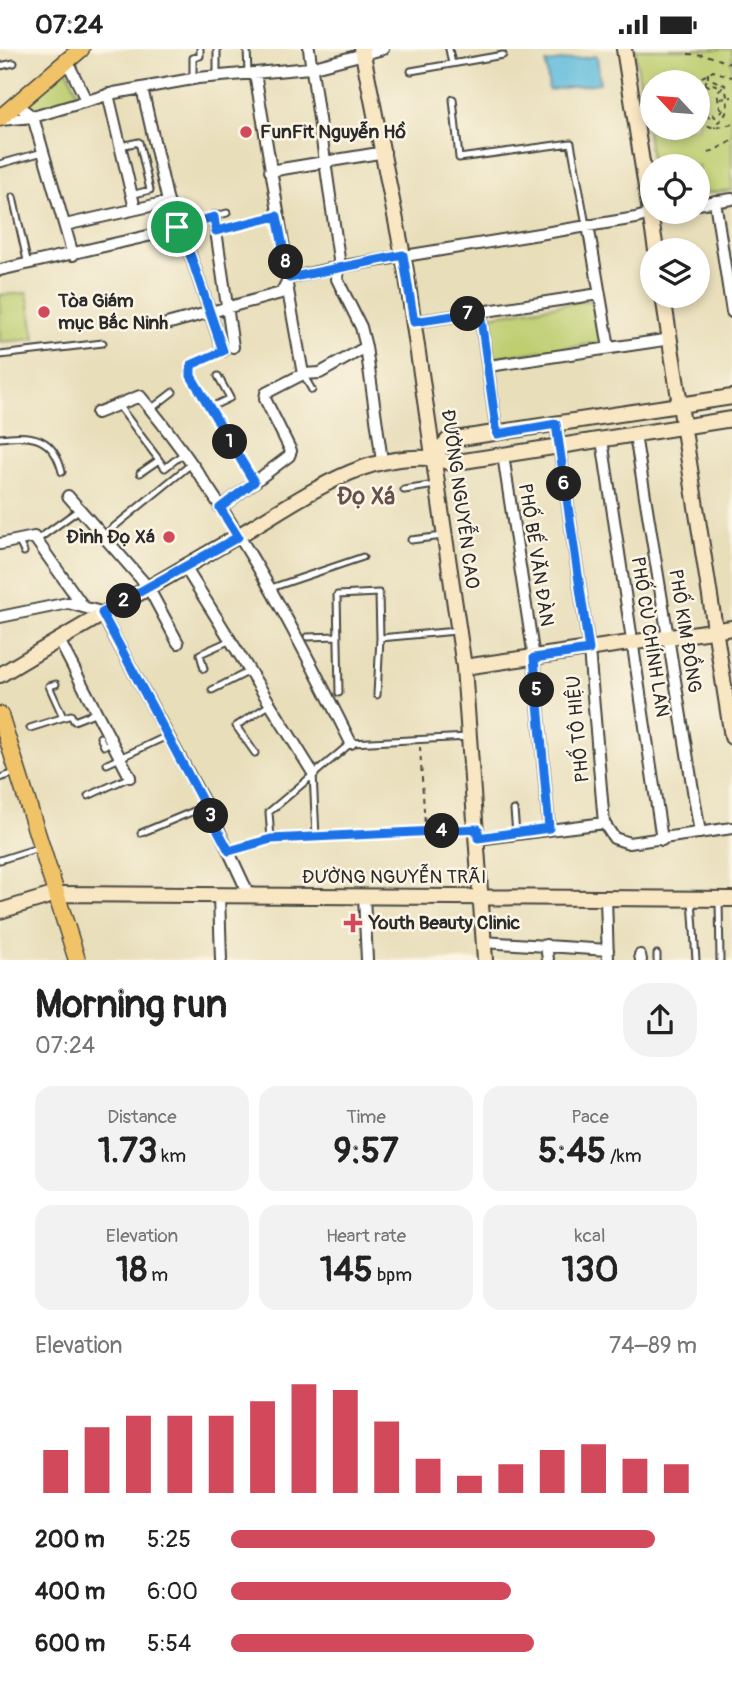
<!DOCTYPE html>
<meta charset="utf-8">
<style>
:root{--surface:#fff;--page:#f2f2f2;--text:#222;--muted:#767676;--accent:#d1495b}
body{margin:0;font-family:Pangolin,sans-serif;background:var(--page);color:var(--text);height:100vh;display:flex;flex-direction:column;font-size:26px;white-space:nowrap}
*{box-sizing:border-box;margin:0}
p{font-size:23px;color:var(--muted)}
.icon{flex:none;width:38px;height:38px;fill:none;stroke:currentColor;stroke-width:2;stroke-linecap:round;stroke-linejoin:round}
.map{position:relative;height:911px;overflow:hidden}
.drawer{display:flex;flex-direction:column;background:var(--surface);flex:1}
.drawer>*{flex:none}
.needle{width:46px;rotate:296deg}
.fabs{position:absolute;left:640px;top:21px;display:grid;gap:14px}
.fabs a{display:grid;place-items:center;width:70px;height:70px;border-radius:50%;background:var(--surface);box-shadow:0 4px 10px #0003;font-size:35px}
.pin{position:absolute;display:grid;place-items:center;width:60px;height:60px;color:#fff;margin:-30px;border:4px solid #fff;border-radius:50%;box-shadow:0 2px 7px #0007}
.km{position:absolute;width:35px;height:35px;margin:-18px;border-radius:50%;background:#222;color:#fff;font-size:19px;line-height:35px;text-align:center}
.round{display:grid;place-items:center;flex:none;width:74px;height:74px;border-radius:28px;background:var(--page)}
.summary{display:flex;align-items:center;justify-content:space-between;height:119px;padding:0 35px}
h1{font-size:38px;font-weight:800;line-height:52px}
.metrics{display:grid;grid-template-columns:repeat(3,1fr);gap:10px;height:119px;padding:7px 35px}
.metrics div{display:grid;align-content:center;border-radius:18px;background:var(--page);text-align:center}
.metrics b{font-size:35px;font-weight:800}
.metrics small{font-size:19px;font-weight:400}
.metrics p{font-size:19px}
.chart{height:196px;padding:14px 35px}
.chart p{display:flex;justify-content:space-between}
.chart svg{width:100%;height:126px;margin-top:7px;stroke:var(--accent);stroke-width:6}
ul{padding:0 35px;list-style:none;font-size:23px}
li{display:grid;grid-template-columns:112px 84px 1fr;align-items:center;height:52px}
li i{height:18px;border-radius:9px;background:var(--accent)}
.status{display:flex;justify-content:space-between;align-items:center;height:49px;padding:0 35px;background:var(--surface);direction:ltr}
.status svg{height:19px;fill:currentColor}
.map>svg:first-child{display:block}
.green{fill:#bece71;stroke:#747c4e;stroke-width:2;fill-rule:evenodd}
.water{fill:#5fbbdd;stroke:#457384;stroke-width:2}
.lines{fill:none;stroke-linecap:round;stroke-linejoin:round}
.lane-casing{stroke:#474640;stroke-width:9}
.street-casing{stroke:#474640;stroke-width:14}
.secondary-casing{stroke:#474640;stroke-width:18}
.primary-casing{stroke:#474640;stroke-width:19}
.path{stroke:#474640;stroke-width:2;stroke-dasharray:5 5;stroke-linecap:butt}
.lane{stroke:#fff;stroke-width:5}
.street{stroke:#fff;stroke-width:10}
.secondary{stroke:#f9e7c3;stroke-width:14}
.primary{stroke:#f1c369;stroke-width:16}
.route-casing{stroke:#fff;stroke-width:14}
.route{stroke:#1a73e8;stroke-width:9}
.poi-dot{fill:#d1495b;stroke:#fcf5e5;stroke-width:2.5}
.labels{text-anchor:middle;dominant-baseline:central;stroke-width:5;stroke-linejoin:round;paint-order:stroke}
.poi-label{font-size:19px;font-weight:bold;fill:#2b2b2b;stroke:#fcf5e5;text-anchor:start}
.street-label{font-size:19px;fill:#2b2b2b;stroke:#fcf5e5}
.quarter-label{font-size:23px;font-weight:bold;fill:#65504c;stroke:#fcf5e5}
</style>
<div class="status"><b>07:24</b><svg viewBox="0 0 49 12"><path d="M0 12V9h3v3zM5 12V6h3v6zM10 12V3h3v9zM15 12V0h3v12zM26 1h20v11H26zM47 4h2v5h-2z"/></svg></div>
<div class="map">
<svg width="732" height="911" viewBox="0 0 732 911">
<rect width="100%" height="100%" fill="#fcf5e5"/>
<filter id="ink" filterUnits="userSpaceOnUse"><feTurbulence type="fractalNoise" baseFrequency=".0143" numOctaves="2"/><feDisplacementMap in="SourceGraphic" scale="14" xChannelSelector="R" yChannelSelector="G"/><feConvolveMatrix kernelMatrix="1 2 1 2 8 2 1 2 1" color-interpolation-filters="sRGB"/></filter>
<filter id="wash" filterUnits="userSpaceOnUse"><feTurbulence type="fractalNoise" baseFrequency=".00686" numOctaves="4" result="noise"/><feDisplacementMap in="SourceGraphic" scale="28" xChannelSelector="R" yChannelSelector="G"/><feGaussianBlur stdDeviation="1.57" result="paint"/><feColorMatrix in="noise" values="0 0 0 0 0 0 0 0 0 0 0 0 0 0 0 0 0 1.4 0 .05"/><feComposite in="paint" operator="in"/></filter>
<g filter="url(#wash)">
<rect width="100%" height="100%" fill="#e8deba"/>
<!-- green -->
<path class="green" d="M635,0H732V141L698,145V117H653V124ZM653,33H698V79H653Z
M66,18L80,49L34,64L26,56Z
M27,244L35,290L0,293V246Z
M590,251L594,254L600,294L494,309L492,307L486,270L489,267Z"/>
<!-- water -->
<path class="water" d="M597,7L600,34L549,41L546,14Z"/>
</g>
<g filter="url(#ink)">
<g class="lines">
<defs>
<path id="lane" d="M247,0L248,24
M449,0L452,15
M0,17L14,14
M411,22L503,6
M217,27V0
M193,30V9L200,7V0
M453,50L459,109L571,94L586,176
M120,97L139,93L150,141L131,146
M0,115L43,103
M13,148L28,216
M177,178L227,164
M216,182L277,167
M225,301L191,316V327L254,433
M0,306L103,294
M303,325L312,341
M118,356L165,419L183,405
M209,359L230,349L218,327
M151,360L173,343
M0,389C33,384 54,389 62,423
M140,424L159,411
M404,441L435,436
M104,486L190,416
M18,491L24,503
M37,491L80,460
M411,491L443,487
M271,539L363,508
M307,588L338,587
M204,620L200,605L231,591
M56,635L49,637L63,668
M212,641L250,622
M339,644L337,546L379,544L380,589
M377,646L380,589L456,582
M30,679L71,666L74,672L97,663
M100,688L104,697L112,692
M255,704L236,677L271,655
M107,715L167,687
M313,724L316,788
M0,729L15,724
M88,747L130,728
M514,761L516,784
M141,784L206,757
M271,790L269,763L351,694L469,688
M229,802L271,790L474,780
M0,811L38,799
M692,851L696,911
M719,851L720,911
M657,905V911"/>
<path id="street" d="M309,0L339,210L337,230L361,278L366,298L382,412
M67,12L86,51
M255,24L289,229
M142,39L168,153L191,208L223,302
M108,45L135,160
M17,56L33,68L73,206
M0,71L33,68L114,44L198,29L310,19L383,0
M270,122L385,103
M715,152L732,263
M698,155L732,150
M214,168L233,298
M65,176L168,153
M588,176L609,299
M0,221L178,180
M480,263L497,385
M414,273L599,245
M159,277L281,244L289,229L338,218L636,169L656,163
M489,317L671,290
M303,325L320,324L366,298
M97,364L140,347C226,450 292,575 351,694
M556,375L589,601L604,774
M635,386L700,784
M602,391L662,791
M503,406L534,609L549,779
M68,447L148,538L178,594
M220,459L289,407L291,402L265,350L266,344L303,325L287,236
M0,495L34,488L83,557
M185,518L313,724
M0,568L68,554L101,563L216,775L249,846
M59,591L130,728
M478,790L604,774L614,789L629,794L732,779
M219,846L221,911
M364,847L367,911
M606,850L608,911
M483,893L608,901
M546,896L548,911
M640,906L641,911"/>
<path id="secondary" d="M362,0L406,222L464,618L485,911
M624,0L656,201
M663,247L732,688
M434,407L448,391L732,348
M464,618L732,579
M0,626C76,580 154,536 231,491C273,467 317,435 362,419C388,410 426,404 451,414L732,370
M0,862L56,845L732,850"/>
<path id="primary" d="M0,69L81,0
M0,666L77,911"/>
</defs>
<!-- lane casing -->
<use href="#lane" class="lane-casing"/>
<!-- street casing -->
<use href="#street" class="street-casing"/>
<!-- secondary casing -->
<use href="#secondary" class="secondary-casing"/>
<!-- primary casing -->
<use href="#primary" class="primary-casing"/>
<!-- path -->
<path class="path" d="M688,5L706,6L732,15
M708,24V29L725,36C728,54 732,65 715,75V79
M693,33L713,22L732,28
M705,35L709,37L711,34L722,39L717,43L720,59H725L715,68L713,65L708,67
M698,40L702,41L707,30
M720,50L732,48
M698,68L705,64L713,73
M698,74L715,79L732,75
M709,104L732,92
M420,698L425,777"/>
<!-- lane -->
<use href="#lane" class="lane"/>
<!-- street -->
<use href="#street" class="street"/>
<!-- secondary -->
<use href="#secondary" class="secondary"/>
<!-- primary -->
<use href="#primary" class="primary"/>
</g>
</g>
<g class="lines" filter="url(#ink)">
<defs>
<path id="route" d="M277,167L289,229L403,206L414,273L480,263L497,385L556,375L589,601L534,609L549,779L478,789V780L271,790L229,802L102,564L238,488L220,459L254,433L191,327V316L223,302L191,208L177,178L214,168L216,182Z"/>
</defs>
<!-- route casing -->
<use href="#route" class="route-casing"/>
<!-- route -->
<use href="#route" class="route"/>
</g>
<!-- markers -->
<g class="poi-dot">
<circle cx="246" cy="83" r="7"/>
<circle cx="44" cy="263" r="7"/>
<circle cx="169" cy="488" r="7"/>
<path d="M349.5 863.5h7v7h7v7h-7v7h-7v-7h-7v-7h7z"/>
</g>
<g class="labels">
<!-- poi labels -->
<g class="poi-label">
<text x="260" y="83">FunFit Nguyễn Hồ</text>
<text x="58" y="252">Tòa Giám<tspan x="58" dy="22">mục Bắc Ninh</tspan></text>
<text x="155" y="488" text-anchor="end">Đình Đọ Xá</text>
<text x="369" y="874">Youth Beauty Clinic</text>
</g>
<!-- street labels -->
<g class="street-label">
<text transform="translate(460 450) rotate(82)">ĐƯỜNG NGUYỄN CAO</text>
<text transform="translate(536 506) rotate(81)">PHỐ BẾ VĂN ĐÀN</text>
<text transform="translate(685 582) rotate(81)">PHỐ KIM ĐỒNG</text>
<text transform="translate(650 588) rotate(81)">PHỐ CÙ CHÍNH LAN</text>
<text transform="translate(578 680) rotate(-95)">PHỐ TÔ HIỆU</text>
<text x="394" y="828">ĐƯỜNG NGUYỄN TRÃI</text>
</g>
<!-- quarter labels -->
<g class="quarter-label">
<text x="366" y="447">Đọ Xá</text>
</g>
</g>
</svg>
<div class="fabs">
<a><svg class="needle" viewBox="-14 -14 28 28"><path d="M0-13l5 13h-10z" fill="#e53935"/><path d="M0 13l5-13h-10z" fill="#767676"/></svg></a>
<a><svg class="icon" aria-label="locate" viewBox="0 0 24 24"><circle cx="12" cy="12" r="6"/><path d="M12 2v4M12 18v4M2 12h4M18 12h4"/></svg></a>
<a><svg class="icon" aria-label="layers" viewBox="0 0 24 24"><path d="M12 4l9 5-9 5-9-5zM3 14l9 5 9-5"/></svg></a>
</div>
<div class="pin" style="left:177px;top:178px;background:#1e9e55"><svg class="icon" aria-label="arrive" viewBox="0 0 24 24"><path d="M6 21V4h12l-3 4 3 4H6"/></svg></div>
<b class="km" style="left:230px;top:393px">1</b>
<b class="km" style="left:124px;top:552px">2</b>
<b class="km" style="left:211px;top:767px">3</b>
<b class="km" style="left:442px;top:782px">4</b>
<b class="km" style="left:537px;top:641px">5</b>
<b class="km" style="left:564px;top:435px">6</b>
<b class="km" style="left:468px;top:265px">7</b>
<b class="km" style="left:286px;top:213px">8</b>
</div>
<section class="drawer">
<div class="summary"><div><h1>Morning run</h1><p>07:24</p></div><a class="round"><svg class="icon" aria-label="share" viewBox="0 0 24 24"><path d="M12 15V3M7 8l5-5 5 5M5 13v7h14v-7"/></svg></a></div>
<div class="metrics">
<div><p>Distance</p><b>1.73<small> km</small></b></div>
<div><p>Time</p><b>9:57</b></div>
<div><p>Pace</p><b>5:45<small> /km</small></b></div>
</div>
<div class="metrics">
<div><p>Elevation</p><b>18<small> m</small></b></div>
<div><p>Heart rate</p><b>145<small> bpm</small></b></div>
<div><p>kcal</p><b>130</b></div>
</div>
<div class="chart"><p><span>Elevation</span>74–89 m</p>
<svg viewBox="0 0 160 44" preserveAspectRatio="none"><path d="M5 44V29M15 44V21M25 44V17M35 44V17M45 44V17M55 44V12M65 44V6M75 44V8M85 44V19M95 44V32M105 44V38M115 44V34M125 44V29M135 44V27M145 44V32M155 44V34"/></svg>
</div>
<ul>
<li><b>200 m</b>5:25<i style="width:91%"></i></li>
<li><b>400 m</b>6:00<i style="width:60%"></i></li>
<li><b>600 m</b>5:54<i style="width:65%"></i></li>
</ul>
</section>
